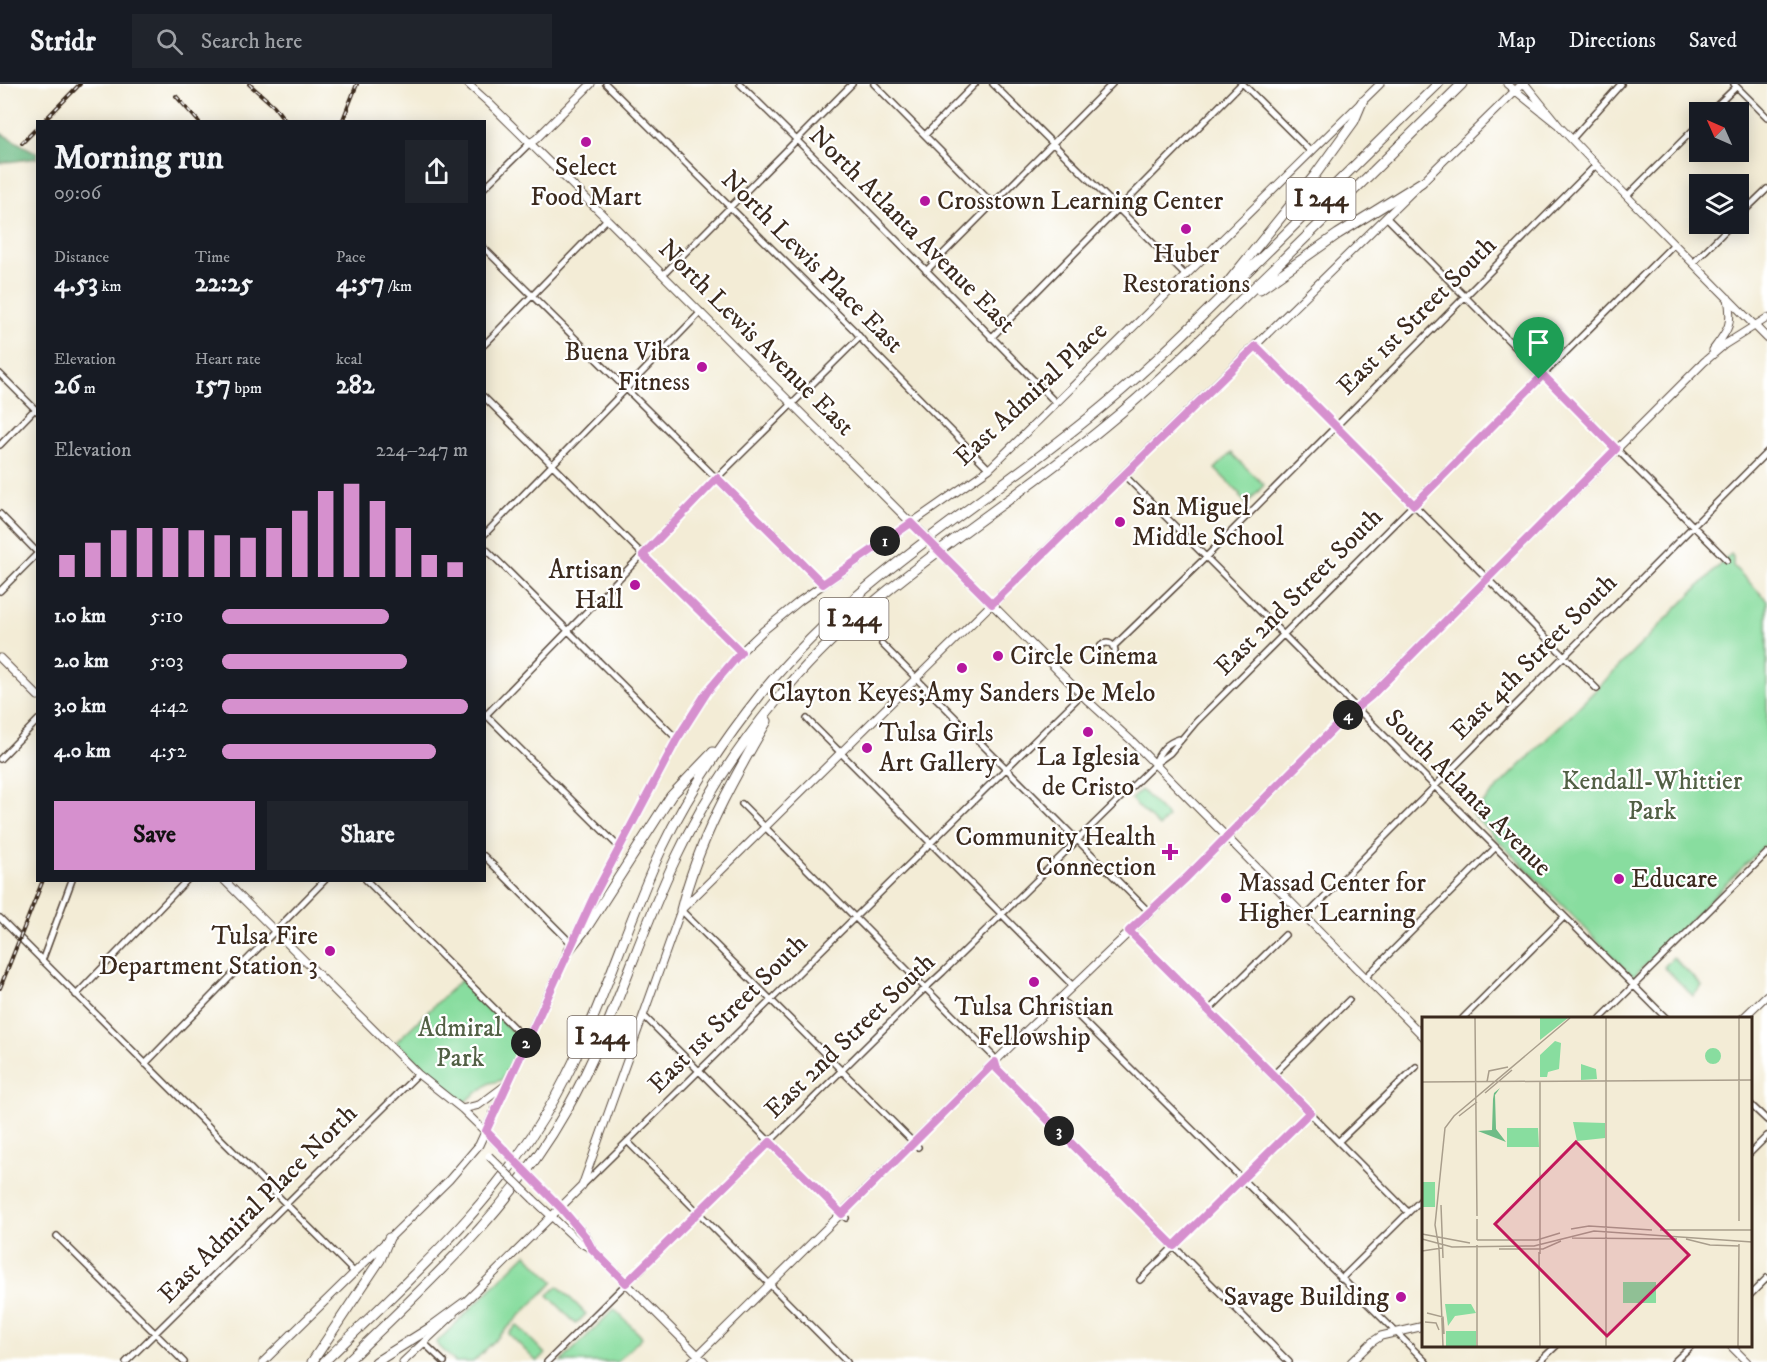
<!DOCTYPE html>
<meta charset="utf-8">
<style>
:root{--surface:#171b24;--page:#20242c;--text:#f1f3f6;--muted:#9ea1a6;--line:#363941;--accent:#d690ce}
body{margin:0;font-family:"IM FELL DW Pica",serif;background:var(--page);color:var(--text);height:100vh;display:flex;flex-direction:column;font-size:22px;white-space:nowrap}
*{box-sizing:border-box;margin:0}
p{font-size:20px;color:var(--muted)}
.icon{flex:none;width:33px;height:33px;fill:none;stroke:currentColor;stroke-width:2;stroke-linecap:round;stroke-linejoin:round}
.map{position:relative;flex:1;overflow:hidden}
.side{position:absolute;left:36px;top:36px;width:450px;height:762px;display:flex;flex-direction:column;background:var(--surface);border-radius:0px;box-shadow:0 3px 15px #0003}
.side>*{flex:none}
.needle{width:39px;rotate:315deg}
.buttons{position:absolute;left:1689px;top:18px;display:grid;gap:12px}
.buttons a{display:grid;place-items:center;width:60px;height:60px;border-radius:0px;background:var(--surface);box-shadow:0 3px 15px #0003;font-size:30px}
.pin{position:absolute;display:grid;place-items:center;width:51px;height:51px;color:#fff;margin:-62px -26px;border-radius:50% 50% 50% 0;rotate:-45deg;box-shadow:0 0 6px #0007}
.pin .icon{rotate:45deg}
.km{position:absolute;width:30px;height:30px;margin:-15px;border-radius:50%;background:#222;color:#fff;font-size:16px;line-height:30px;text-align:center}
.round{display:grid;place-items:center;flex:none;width:63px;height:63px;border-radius:0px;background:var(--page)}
.head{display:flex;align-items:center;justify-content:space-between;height:102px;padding:0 18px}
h1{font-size:33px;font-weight:700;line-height:45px}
.metrics{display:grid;grid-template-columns:repeat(3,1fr);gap:9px;height:102px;padding:6px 18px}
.metrics div{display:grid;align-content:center}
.metrics b{font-size:26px;font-weight:700}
.metrics small{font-size:16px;font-weight:400}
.metrics p{font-size:16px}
.chart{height:168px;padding:12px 18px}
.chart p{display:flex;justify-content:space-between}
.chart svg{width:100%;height:108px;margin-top:6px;stroke:var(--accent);stroke-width:6}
.cta{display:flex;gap:12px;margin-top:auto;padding:12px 18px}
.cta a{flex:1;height:69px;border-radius:0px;background:var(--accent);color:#111;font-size:24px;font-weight:700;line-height:69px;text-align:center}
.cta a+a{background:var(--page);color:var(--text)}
ul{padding:0 18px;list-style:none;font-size:20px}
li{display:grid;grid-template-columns:96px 72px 1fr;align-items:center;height:45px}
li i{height:15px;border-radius:8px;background:var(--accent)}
header{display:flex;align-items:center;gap:36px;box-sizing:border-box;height:84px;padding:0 30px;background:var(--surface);border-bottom:2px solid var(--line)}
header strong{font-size:28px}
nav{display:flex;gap:33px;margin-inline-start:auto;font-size:21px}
.search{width:420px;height:54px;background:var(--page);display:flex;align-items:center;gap:15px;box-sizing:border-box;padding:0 21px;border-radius:0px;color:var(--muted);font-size:22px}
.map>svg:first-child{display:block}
.green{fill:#88dd9f;stroke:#62845e;stroke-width:1.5}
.forest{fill:#6ebc86;stroke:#547352;stroke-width:1.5}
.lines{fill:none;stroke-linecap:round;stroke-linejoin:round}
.street-casing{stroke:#57473a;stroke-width:8}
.secondary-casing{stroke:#57473a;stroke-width:9}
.highway-casing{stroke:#57473a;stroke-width:11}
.street{stroke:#fff;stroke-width:5}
.secondary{stroke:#fff;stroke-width:7}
.highway{stroke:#fff;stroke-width:9}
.rail-casing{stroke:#3b2a1e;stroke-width:4}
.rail{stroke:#fff;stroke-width:1.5;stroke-dasharray:4.5;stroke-linecap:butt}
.secondary-bridge-casing{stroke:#57473a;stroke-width:9;stroke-linecap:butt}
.secondary-bridge{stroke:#fff;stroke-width:7}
.route-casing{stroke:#fff;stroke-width:12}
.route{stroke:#d690ce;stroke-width:8}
.poi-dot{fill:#b5179e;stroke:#fff;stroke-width:2}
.labels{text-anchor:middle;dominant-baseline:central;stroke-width:4.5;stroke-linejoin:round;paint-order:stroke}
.shield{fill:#fff;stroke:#766a62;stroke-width:1.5}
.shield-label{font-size:24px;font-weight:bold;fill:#3b2a1e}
.poi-label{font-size:26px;fill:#3b2a1e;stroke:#fff;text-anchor:start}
.street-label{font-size:26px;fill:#3b2a1e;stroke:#fff}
.park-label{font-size:26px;fill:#526045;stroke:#fff}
.inset-road{fill:none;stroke:#a99e8c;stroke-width:1.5}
.view{fill:#c2185b;fill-opacity:0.15;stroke:#c2185b;stroke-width:3}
.inset-edge{fill:none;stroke:#3b2a1e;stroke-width:3}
</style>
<header>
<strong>Stridr</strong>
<div class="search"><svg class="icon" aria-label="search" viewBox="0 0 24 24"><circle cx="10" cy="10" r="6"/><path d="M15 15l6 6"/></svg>Search here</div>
<nav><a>Map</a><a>Directions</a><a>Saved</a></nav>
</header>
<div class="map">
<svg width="1767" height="1278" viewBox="0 0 1767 1278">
<rect width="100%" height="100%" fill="#fff"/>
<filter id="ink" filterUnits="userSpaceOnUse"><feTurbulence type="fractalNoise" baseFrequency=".0167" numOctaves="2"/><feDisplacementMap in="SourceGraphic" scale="12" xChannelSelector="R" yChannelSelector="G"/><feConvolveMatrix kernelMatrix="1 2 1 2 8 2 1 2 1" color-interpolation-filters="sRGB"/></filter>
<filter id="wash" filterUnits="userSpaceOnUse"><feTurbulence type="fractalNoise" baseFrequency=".008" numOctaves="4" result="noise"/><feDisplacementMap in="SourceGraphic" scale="24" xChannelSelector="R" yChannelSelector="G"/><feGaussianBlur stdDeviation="1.35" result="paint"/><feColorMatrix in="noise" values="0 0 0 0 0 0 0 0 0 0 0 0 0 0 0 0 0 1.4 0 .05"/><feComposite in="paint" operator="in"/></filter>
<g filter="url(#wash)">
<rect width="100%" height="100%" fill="#f3ecd6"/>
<!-- green -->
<path class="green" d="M1231,369L1264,401L1247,420L1239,412L1240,410L1215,385Z
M1731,470L1733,473V482L1767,516V759L1633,893L1472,730Z
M1141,706L1168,733L1159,743L1131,715Z
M1673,873L1702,902L1693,912L1664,883Z
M461,896L517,952L519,963L502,996L490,999L463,1019L396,958Z
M526,1170L554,1198L473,1278H455L436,1259Z
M558,1202L586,1230L576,1240L548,1211Z
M614,1225L642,1253L617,1278H561Z
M517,1241L545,1270L537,1278L509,1250Z"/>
<!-- forest -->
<path class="forest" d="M0,49L37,69V74L0,79Z"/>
</g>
<g filter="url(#ink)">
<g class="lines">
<defs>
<path id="street" d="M606,0L855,247L864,258L989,385
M740,0C847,105 952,212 1056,319
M874,0L993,120
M993,0L1186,192
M1243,0L1311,68
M1734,0L1767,33
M1710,28L1736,3
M925,51L975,0
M1572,55L1621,0
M484,104L530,59
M1627,112L1700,39
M1386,133L1727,476
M1738,133L1767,105
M484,164L823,500
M1693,179L1732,140
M926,187L1112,0
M663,191L852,0
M991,254L1241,0
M484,261L607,135
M1256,262L1597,605
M0,290L38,328
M484,313L741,568
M0,361L35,325
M1123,390L1666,934
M0,430L38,469
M484,451L701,228
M484,463L677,655
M0,507L38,469
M1099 567a8 8 0 1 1 16 0a8 8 0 1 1-16 0Z
M882,560L1149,828
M1113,563L1202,477L1596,81
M485,630L620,764
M484,633L717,394L860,253
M807,635L1073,902
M0,675L38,636
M1155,678C1161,666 1166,659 1179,655
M742,720L993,972L997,985L1289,1278
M484,772L572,860
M366,796L527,957
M681,826L918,1063
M1305,833L1767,368
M0,834L354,1188
M1129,847L1408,1128
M42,877L72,796
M1365,894L1495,764
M76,911L187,796
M1060,914L1426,1278
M1209,926L1285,851
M643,931L846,1134
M1463,934L1564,833
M1601,934L1767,769
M145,980L325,796
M1273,991L1349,916
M1750,1020L1767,1036
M1339,1057L1416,983
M628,1058L847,1278
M1750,1069L1767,1052
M583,1101L1082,610
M57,1152L184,1278
M1341,1195L1424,1113
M1140,1196L1310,1028
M1750,1211L1767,1194
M424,1259L444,1278
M126,1278L418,990
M547,1278L918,911L943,888L1155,680L1170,669L1196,638L1674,160
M1539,1278L1556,1262
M1674,1278L1691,1262"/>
<path id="secondary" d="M468,0L489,19L607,135L914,442
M1507,0L1557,40
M1525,0L1559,42L1596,81L1767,254
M530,59L536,55L591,0
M1713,266C1728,246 1733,241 1728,214
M947,475L1088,617L1133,658L1424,953
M0,574L38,612
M224,796L418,990L462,1025L498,1060
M574,855L595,810L677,655L707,608L741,568L763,547L801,516L989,385L1380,0
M1743,934L1767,911
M462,1025L479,1021L506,1001
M541,1103L586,1152L592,1165
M533,1115L579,1158L592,1165L705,1278
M461,1222L582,1102L681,826L1022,490L1522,0
M1731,1262L1747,1278
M263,1278L449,1096L479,1061L569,865
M403,1278L453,1231
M691,1278L1027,946L1186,794L1342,636L1370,612L1704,278L1724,261L1767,234
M1351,1278L1372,1258L1381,1252L1424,1242"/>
<path id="highway" d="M1226,201L1315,91L1354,37L1362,18
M1260,205L1338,150L1422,98
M681,826C698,758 732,697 767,637
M568,867L587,843L671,712L713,668
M312,1278L380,1176L389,1154
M324,1278C408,1196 499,1117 556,1012C599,934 624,846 661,766C688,709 725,655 764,606C860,488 994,415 1108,318C1161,274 1210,224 1259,176C1319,117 1378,58 1438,0
M347,1278C429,1198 511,1125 567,1025C611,947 636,859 674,778C703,716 742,657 786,605C876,498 999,430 1106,341C1153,303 1196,260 1239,218C1314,146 1388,73 1462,0
M376,1278L430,1244L464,1219"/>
</defs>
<!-- street casing -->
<use href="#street" class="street-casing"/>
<!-- secondary casing -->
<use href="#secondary" class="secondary-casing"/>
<!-- highway casing -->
<use href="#highway" class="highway-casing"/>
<!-- street -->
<use href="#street" class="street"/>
<!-- secondary -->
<use href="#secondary" class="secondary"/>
<!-- highway -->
<use href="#highway" class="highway"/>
<defs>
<path id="rail" d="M249,0L274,22L286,38
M176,12L199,38
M43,38L80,0
M342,38L357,0
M22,59L38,43
M0,904L43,796"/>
</defs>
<!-- rail casing -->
<use href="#rail" class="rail-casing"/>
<!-- rail -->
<use href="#rail" class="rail"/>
<defs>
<path id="secondary-bridge" d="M918,445L947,475
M498,1060L541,1103
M489,1072L533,1115"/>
</defs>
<!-- secondary-bridge casing -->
<use href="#secondary-bridge" class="secondary-bridge-casing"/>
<!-- secondary-bridge -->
<use href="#secondary-bridge" class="secondary-bridge"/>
</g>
</g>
<g class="lines" filter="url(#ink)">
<defs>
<path id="route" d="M1256,262L1414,421L1543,291L1616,365L1371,612L1342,636L1186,794L1129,847L1310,1028L1174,1162L997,985L995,978L842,1130L770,1058L626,1199L592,1165L585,1152L561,1124L486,1047L595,810L677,655L707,608L741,568L643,471L717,394L823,500L911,439L992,520Z"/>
</defs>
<!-- route casing -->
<use href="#route" class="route-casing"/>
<!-- route -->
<use href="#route" class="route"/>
</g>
<!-- markers -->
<g class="poi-dot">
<circle cx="586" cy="58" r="6"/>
<circle cx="925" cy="117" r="6"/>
<circle cx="1186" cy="145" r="6"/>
<circle cx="702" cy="283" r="6"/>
<circle cx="1120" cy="438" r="6"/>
<circle cx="635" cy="501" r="6"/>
<circle cx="998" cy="572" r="6"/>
<circle cx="962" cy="584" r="6"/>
<circle cx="1088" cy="648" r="6"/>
<circle cx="867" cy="664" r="6"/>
<path d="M1167 759h6v6h6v6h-6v6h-6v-6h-6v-6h6z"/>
<circle cx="1619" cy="795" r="6"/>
<circle cx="1226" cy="814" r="6"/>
<circle cx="330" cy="867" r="6"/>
<circle cx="1034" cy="898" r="6"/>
<circle cx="1401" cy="1213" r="6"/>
</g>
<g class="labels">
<!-- shield labels -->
<g class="shield">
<rect x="1286.5" y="94" width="69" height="42" rx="4.5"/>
<rect x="819.5" y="514" width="69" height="42" rx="4.5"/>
<rect x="567.5" y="932" width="69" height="42" rx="4.5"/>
</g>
<g class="shield-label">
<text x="1321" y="115">I 244</text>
<text x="854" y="535">I 244</text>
<text x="602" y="953">I 244</text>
</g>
<!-- poi labels -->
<g class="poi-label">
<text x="586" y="83" text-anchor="middle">Select<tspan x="586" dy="30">Food Mart</tspan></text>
<text x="937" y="117">Crosstown Learning Center</text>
<text x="1186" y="170" text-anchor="middle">Huber<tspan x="1186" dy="30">Restorations</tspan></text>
<text x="690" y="268" text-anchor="end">Buena Vibra<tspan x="690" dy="30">Fitness</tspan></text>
<text x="1132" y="423">San Miguel<tspan x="1132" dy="30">Middle School</tspan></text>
<text x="623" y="486" text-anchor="end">Artisan<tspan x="623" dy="30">Hall</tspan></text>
<text x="1010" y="572">Circle Cinema</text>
<text x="962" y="609" text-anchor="middle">Clayton Keyes;Amy Sanders De Melo</text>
<text x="879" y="649">Tulsa Girls<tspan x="879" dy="30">Art Gallery</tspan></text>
<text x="1088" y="673" text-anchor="middle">La Iglesia<tspan x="1088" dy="30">de Cristo</tspan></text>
<text x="1156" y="753" text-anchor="end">Community Health<tspan x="1156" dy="30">Connection</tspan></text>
<text x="1631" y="795">Educare</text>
<text x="1238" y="799">Massad Center for<tspan x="1238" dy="30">Higher Learning</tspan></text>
<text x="318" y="852" text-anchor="end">Tulsa Fire<tspan x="318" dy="30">Department Station 3</tspan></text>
<text x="1034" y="923" text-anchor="middle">Tulsa Christian<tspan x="1034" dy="30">Fellowship</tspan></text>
<text x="1389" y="1213" text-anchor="end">Savage Building</text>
</g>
<!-- street labels -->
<g class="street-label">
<text transform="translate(912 146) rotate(45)">North Atlanta Avenue East</text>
<text transform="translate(812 178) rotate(45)">North Lewis Place East</text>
<text transform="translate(1417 232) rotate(-45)">East 1st Street South</text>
<text transform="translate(756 254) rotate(45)">North Lewis Avenue East</text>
<text transform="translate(1031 310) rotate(-43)">East Admiral Place</text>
<text transform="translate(1299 508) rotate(-45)">East 2nd Street South</text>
<text transform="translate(1534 573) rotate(-45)">East 4th Street South</text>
<text transform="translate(1468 709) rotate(45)">South Atlanta Avenue</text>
<text transform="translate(728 930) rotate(-45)">East 1st Street South</text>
<text transform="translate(850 952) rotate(-44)">East 2nd Street South</text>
<text transform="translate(258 1120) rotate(-45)">East Admiral Place North</text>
</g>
<!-- park labels -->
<g class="park-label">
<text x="1652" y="697">Kendall-Whittier<tspan x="1652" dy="30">Park</tspan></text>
<text x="460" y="944">Admiral<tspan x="460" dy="30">Park</tspan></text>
</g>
</g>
<!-- overview -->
<g transform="translate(1422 933)">
<rect width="330" height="330" fill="#f3ecd6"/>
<path d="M118,1H146L118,23ZM133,24L139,26L137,52L126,55L125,60H118V38ZM283 39a8 8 0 1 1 16 0a8 8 0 1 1-16 0ZM159,47L174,52L175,62L159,63ZM151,105L183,106V121L155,124ZM85,111H116L117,130H85ZM1,165H13V190H0ZM201,265H234V286H201ZM23,287H49L54,296L33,299L26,309ZM24,314H54V329H24Z" fill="#88dd9f"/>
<path d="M78,71L73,78L74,112L84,125L56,114L70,113L71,82L72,76Z" fill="#6ebc86"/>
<path class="inset-road" d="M53,1L55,199M184,1V329M118,64V237M0,65L330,63M65,65L67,54L86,50M63,76L90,53M37,99L55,85M19,188L21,241M317,204V1M149,212L167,209L230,213M238,213H330M0,217L48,226M150,221L255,222M0,222L30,230L112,229L172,214L330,225M264,222L288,228L317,229M55,223H115L138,216M55,223V202M77,232H121L139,224M0,234L20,231M117,235L118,329M5,296L21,300L22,317M3,305L14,306L17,313M21,329L17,231L13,208L23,111L32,99L148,1M55,329V228M316,329L317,227"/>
<path class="view" d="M154,125L267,238L185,319L73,207Z"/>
<rect width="330" height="330" class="inset-edge"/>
</g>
</svg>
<div class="buttons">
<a><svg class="needle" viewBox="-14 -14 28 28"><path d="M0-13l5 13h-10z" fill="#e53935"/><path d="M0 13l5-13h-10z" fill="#9ea1a6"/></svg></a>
<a><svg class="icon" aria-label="layers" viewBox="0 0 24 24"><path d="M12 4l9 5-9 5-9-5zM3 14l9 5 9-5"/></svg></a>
</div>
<div class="pin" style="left:1539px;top:295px;background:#1e9e55"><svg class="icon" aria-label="arrive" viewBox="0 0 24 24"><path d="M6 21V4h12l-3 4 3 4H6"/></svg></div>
<b class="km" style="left:885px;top:457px">1</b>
<b class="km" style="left:526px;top:959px">2</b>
<b class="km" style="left:1059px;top:1047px">3</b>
<b class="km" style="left:1348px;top:631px">4</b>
<section class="side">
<div class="head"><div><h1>Morning run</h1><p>09:06</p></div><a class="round"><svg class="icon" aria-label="share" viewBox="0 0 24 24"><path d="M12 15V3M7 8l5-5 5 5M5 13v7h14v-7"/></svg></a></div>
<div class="metrics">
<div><p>Distance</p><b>4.53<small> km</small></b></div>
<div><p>Time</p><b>22:25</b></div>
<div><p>Pace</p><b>4:57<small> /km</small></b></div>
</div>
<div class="metrics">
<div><p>Elevation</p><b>26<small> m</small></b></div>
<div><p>Heart rate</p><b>157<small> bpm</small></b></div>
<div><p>kcal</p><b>282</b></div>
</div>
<div class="chart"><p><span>Elevation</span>224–247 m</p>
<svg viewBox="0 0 160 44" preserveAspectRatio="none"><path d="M5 44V35M15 44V30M25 44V25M35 44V24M45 44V24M55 44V25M65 44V27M75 44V28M85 44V24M95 44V17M105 44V9M115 44V6M125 44V13M135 44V24M145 44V35M155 44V38"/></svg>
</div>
<ul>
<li><b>1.0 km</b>5:10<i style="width:68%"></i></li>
<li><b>2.0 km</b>5:03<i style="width:75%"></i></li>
<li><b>3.0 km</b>4:42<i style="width:100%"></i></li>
<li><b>4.0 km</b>4:52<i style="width:87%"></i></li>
</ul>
<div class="cta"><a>Save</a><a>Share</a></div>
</section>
</div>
